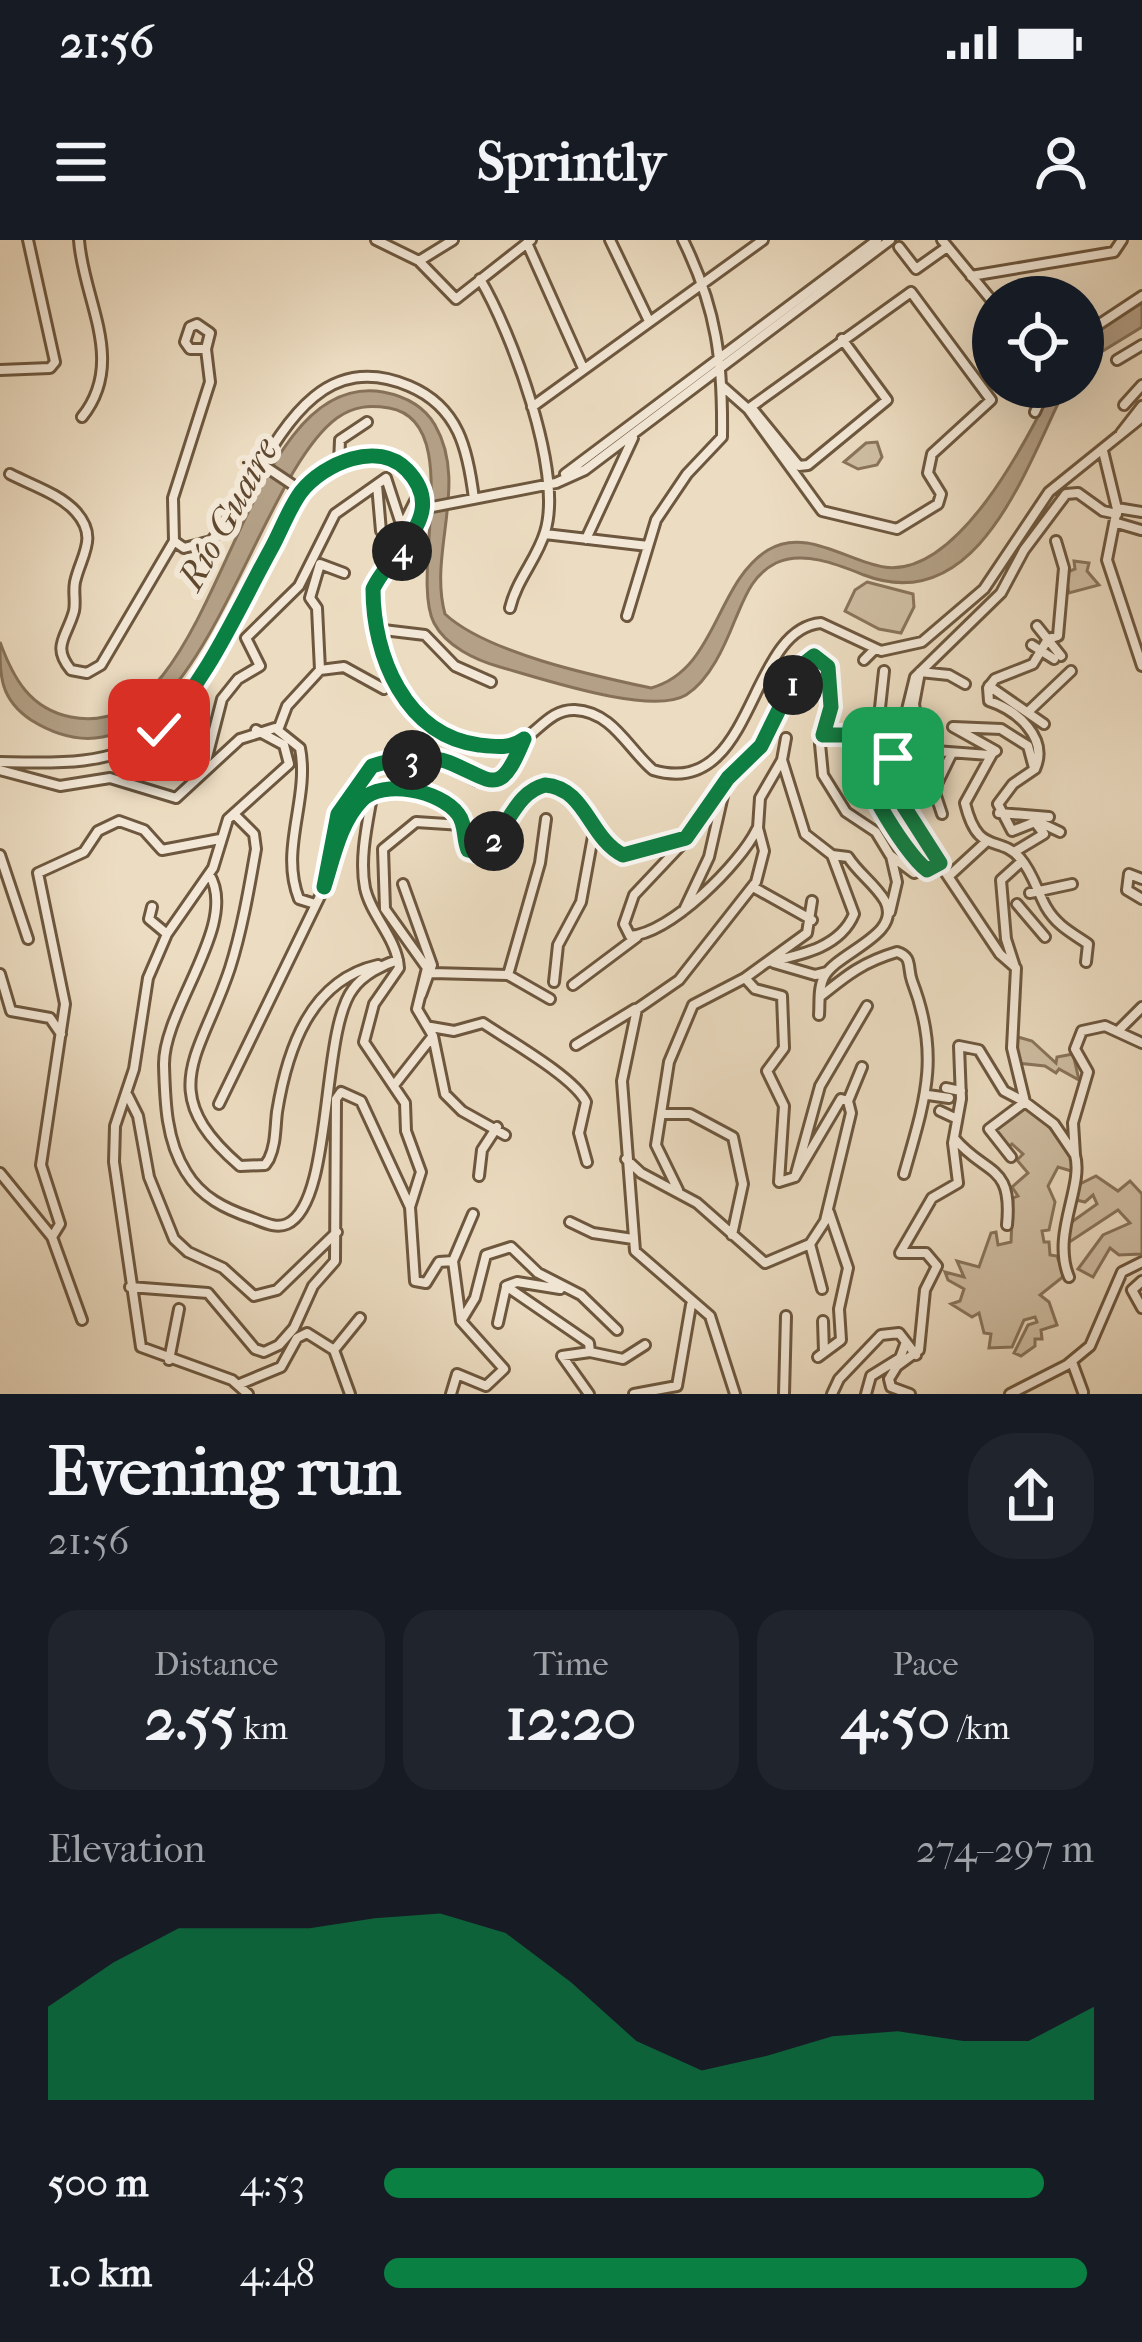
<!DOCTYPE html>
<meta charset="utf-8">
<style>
:root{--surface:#171b24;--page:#20242c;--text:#f1f3f6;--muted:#9ea1a6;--accent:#0b8043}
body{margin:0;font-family:"IM FELL French Canon",serif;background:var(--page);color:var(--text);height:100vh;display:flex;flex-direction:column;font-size:45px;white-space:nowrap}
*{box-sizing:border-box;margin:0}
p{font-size:39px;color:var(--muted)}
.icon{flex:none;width:66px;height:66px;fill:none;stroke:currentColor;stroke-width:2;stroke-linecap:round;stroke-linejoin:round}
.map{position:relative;height:1154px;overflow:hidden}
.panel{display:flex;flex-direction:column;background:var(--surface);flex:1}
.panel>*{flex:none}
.fabs{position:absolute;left:972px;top:36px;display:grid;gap:24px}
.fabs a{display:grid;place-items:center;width:132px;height:132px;border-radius:50%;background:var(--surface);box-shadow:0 12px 48px #0002;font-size:60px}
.pin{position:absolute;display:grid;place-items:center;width:102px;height:102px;color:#fff;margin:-51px;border-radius:24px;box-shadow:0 6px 18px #0006}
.km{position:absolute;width:60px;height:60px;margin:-30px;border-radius:50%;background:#222;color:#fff;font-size:33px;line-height:60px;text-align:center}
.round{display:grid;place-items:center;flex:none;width:126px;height:126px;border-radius:48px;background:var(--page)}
.summary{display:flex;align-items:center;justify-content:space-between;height:204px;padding:0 48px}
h1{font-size:66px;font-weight:700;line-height:90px}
.metrics{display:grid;grid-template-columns:repeat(3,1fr);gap:18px;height:204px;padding:12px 48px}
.metrics div{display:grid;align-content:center;border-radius:30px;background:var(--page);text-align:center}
.metrics b{font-size:60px;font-weight:700}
.metrics small{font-size:33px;font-weight:400}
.metrics p{font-size:33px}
.chart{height:336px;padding:24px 48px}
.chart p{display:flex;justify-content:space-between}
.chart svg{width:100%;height:216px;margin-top:12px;fill:var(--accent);opacity:.7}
ul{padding:0 48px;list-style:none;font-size:39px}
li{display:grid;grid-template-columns:192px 144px 1fr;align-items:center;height:90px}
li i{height:30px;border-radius:15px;background:var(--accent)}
.status{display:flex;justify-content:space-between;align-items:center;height:84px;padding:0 60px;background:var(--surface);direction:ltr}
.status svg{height:33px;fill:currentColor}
header{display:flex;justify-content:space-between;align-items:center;height:156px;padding:0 48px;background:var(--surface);font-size:54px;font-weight:700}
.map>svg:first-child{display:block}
.green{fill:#cfbea3;stroke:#89745a;stroke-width:3}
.water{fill:#b3a086;stroke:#867158;stroke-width:3}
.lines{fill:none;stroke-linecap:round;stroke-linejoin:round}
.minor-casing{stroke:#6d573e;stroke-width:14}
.minor{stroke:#f3e8d7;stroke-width:8}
.route-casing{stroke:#fff;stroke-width:24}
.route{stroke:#0b8043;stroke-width:15}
.labels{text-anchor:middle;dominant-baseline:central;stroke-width:12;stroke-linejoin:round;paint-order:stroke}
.water-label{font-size:36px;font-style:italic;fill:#5f482f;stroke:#f3e8d7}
</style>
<div class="status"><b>21:56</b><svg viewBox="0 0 49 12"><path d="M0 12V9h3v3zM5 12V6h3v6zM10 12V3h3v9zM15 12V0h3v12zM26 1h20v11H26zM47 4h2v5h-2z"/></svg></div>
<header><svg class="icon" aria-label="menu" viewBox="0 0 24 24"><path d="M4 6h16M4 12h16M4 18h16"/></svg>Sprintly<svg class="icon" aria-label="person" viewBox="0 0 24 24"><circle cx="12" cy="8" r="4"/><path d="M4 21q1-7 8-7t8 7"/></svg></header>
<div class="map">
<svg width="1142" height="1154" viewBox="0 0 1142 1154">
<rect width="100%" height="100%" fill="#ecdcc1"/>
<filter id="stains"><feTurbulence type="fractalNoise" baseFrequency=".00167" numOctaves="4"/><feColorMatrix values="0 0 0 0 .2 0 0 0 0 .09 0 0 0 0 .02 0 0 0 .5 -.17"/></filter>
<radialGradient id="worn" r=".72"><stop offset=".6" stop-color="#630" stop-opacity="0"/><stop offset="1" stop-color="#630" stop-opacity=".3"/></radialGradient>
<!-- green -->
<path class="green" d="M877,202L882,217L877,225L858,229L844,222L866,203Z
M1074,321L1089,323L1087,331L1099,345L1069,353L1065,333L1075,329Z
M867,342L913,354L914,367L901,393L879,389L845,371L855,350Z
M1018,797L1032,801L1056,823L1057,817L1073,814L1079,840L1059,829L1056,833L1045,826L1017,823Z
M1029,865L1073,913L1078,933L1058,927L1048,946L1055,962L1049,990L1042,991L1044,1002H1049L1050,1015L1057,1016L1064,1036L1040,1055L1049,1062L1057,1085L1041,1090L1042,1099H1035V1106L1021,1116L1014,1113L1028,1085L1037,1082L1035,1077L1024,1080L1012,1107L989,1108L991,1094L984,1093L979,1073L972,1077L951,1064L960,1061L964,1049L948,1040L945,1032L964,1037L957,1021L979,1027L991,993L996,992L998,1005L1011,1002L1013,958L1018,956L1012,947L1028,933L1017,920L1023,914L1012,904L1006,909L991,893Z
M1096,936L1118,951L1130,941L1142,954V1014L1119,1015L1110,1008L1093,1037L1078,1029L1103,995L1130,983L1118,970L1068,1003L1066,986L1097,964L1093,955L1085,962L1072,959L1074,947Z"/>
<!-- water -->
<path class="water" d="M1142,63V87L1083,123V105L1113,78Z
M1053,147H1066C1027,224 979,379 864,335C839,325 803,310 776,323C752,335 745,357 735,380C725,405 710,440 686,455C651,476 540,438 500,427C475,420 446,406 434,383C409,334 466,181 389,168C369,165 354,166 337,178C248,243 192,580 31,480C0,459 0,437 0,402C13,438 30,469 71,477C222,508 233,127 383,152C404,156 424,166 435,185C469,244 428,313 445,374C487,413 595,436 651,448C717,430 715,343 768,310C805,287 847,321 884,327C957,338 1026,202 1053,147Z"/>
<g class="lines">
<defs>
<path id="minor" d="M79,0C83,60 127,121 82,177
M376,0L419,21L456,59L531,0
M610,0L649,81
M942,0L993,62
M527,3L583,128
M899,7L916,29L947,7
M419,21L453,0
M971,36L1114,12L1122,0
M480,39C511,91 564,232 545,292C537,319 517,339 510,368
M1083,95L1142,56
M1117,120L1142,105
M0,130L50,128L55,122L28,0
M722,146L748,169L822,271L897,289L938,264L941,254L928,233L932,214L991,160L911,52L748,169
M1124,165L1142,145
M532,167L763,0
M751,167L799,226L808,225L887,160L842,99
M1035,172L1046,147
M1121,193L1142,166
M1103,211L1117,269L1107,320L1142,426
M260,223L302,251
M339,224L340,200L367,182
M10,234C31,245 60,254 76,272C99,298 81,315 75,342C73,352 76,361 74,371C67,397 51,406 71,430L87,433L101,425L174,301L173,258L210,142L206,109L210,93L197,84L190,87L185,102L190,109H206
M565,234L877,0
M377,245L381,291
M1117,268L1142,272
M422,269L556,243L585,230L890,0
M1117,283L1141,290
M545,294L648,306
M586,299L633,198
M174,301L184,308L211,301C265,243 297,99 409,146C459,167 468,210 474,259
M627,376L656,280L687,234L722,197C723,121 717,69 683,0
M1037,386L1061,416
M375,389L425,395L455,426L491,442
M1032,405L1054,419
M864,420L875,409
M320,430L317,368L310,358L320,324L344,333
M965,444L949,435L920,432L914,464L921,504L935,511L989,515L996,511L953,487L1001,489L1028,506L1034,528
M989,446L1044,484
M1030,470L1071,431
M278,490L287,466L320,430L344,427L384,449
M823,495L871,490L879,477L884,431
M852,495C852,524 903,612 927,630
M992,514L965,563C978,617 999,594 1020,618C1033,633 1037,651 1046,667C1057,686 1072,693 1088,704L1086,722
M0,522C47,523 110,527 150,497C228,438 265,247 349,220C367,214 387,214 402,225C458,267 389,312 373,349C373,413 404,494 476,505C488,506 501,509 512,505C536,498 547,469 575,470C613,472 628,509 653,530C755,561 747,389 821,383L881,411L922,402L984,349L1049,252L1142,177
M204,529L222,459L238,439L260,426L246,398L299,346L335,274L386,238L402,287L419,253
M0,530L60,546L110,538L176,558L240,499L275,488L300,508C310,559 279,609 299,659L315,664
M999,573L1049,577
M234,574L254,594L256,609C249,649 242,690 230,728C201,816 153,851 240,926L265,925L269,919C276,904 275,889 277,872C287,810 310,740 378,725
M942,574L934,550L952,513
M1041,583L1060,592
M462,585L416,582L383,609L385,669L427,728L417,769L433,796L445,854L462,871L505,895
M685,601L634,655L624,684L630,696C671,693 740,624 757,589
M1014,612L1044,594L1035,582L1012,591L998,564L1013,544L1035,529C1049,498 1017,470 989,461L988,448L995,439L1033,424L1048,399L1058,396L1064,328L1056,301
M0,615L28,699
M209,634C240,683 163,769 164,825C165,861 166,901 186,932C201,957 225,969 252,978C263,982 276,989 287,984C334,963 320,791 353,749C363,735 382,725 398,720
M949,636L987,601
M1142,639L1129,634L1127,650L1142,659
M403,644L432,725L421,755
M753,647L812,680
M324,648C335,615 343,571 373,551C400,547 450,552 462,581C465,590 464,600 468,610L475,612C508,600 510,554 545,546C586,548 589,599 623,615L686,598L715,563
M1030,653L1072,644
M1017,664L1045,697
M152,667L149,679L167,694
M684,670L709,617L727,538L761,506L800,427L814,416L828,427L831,467L820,504L823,535L846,572L876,592L890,615L914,633L940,623
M890,672L897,642L891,616
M768,722C800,715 840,708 854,674L832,615L805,594L782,520
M774,723L815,735L827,732
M1015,727L1006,699L1001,640L1022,621
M432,733L508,735L550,759
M0,734L11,771L50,778L61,794
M508,735L540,623L546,579
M554,742L558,705L581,662L594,591
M573,745L637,697
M821,756C847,735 863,722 897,712C913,717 907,727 912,741C941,816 925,860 904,934
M819,775C820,763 818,748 824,737C837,712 903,695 885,661C875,644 858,633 848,617L832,615
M431,787L454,791L483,783C508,800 574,837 586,862L579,893L587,922
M1119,790L1142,767
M576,805L635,769
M395,844L432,797
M946,848L961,851
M928,855L949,858
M128,856L138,876L149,937L174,999L188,1012L223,1028L254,1056L277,1050L337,992
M848,861L862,827
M219,864L324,648L329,600L361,536L386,521L436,520L477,541H493L514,525L524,500
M940,871L955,878
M661,874H690L733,897L743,944L732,995
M954,898C986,936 1013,923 1007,985
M1011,917L989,889L1025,862L1054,884L1075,915L1073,883L1088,832L1075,809L1082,791L1105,786L1142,803
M626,919L641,933L697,963L765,1023L810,1004L825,981L851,873L848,861L841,859L795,937L779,942L784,866L767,831L784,808L782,756L755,749L745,738L807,693L812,661
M0,933L52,997
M479,936L482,910L497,887
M795,937L820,846L867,766
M678,950L656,905L669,822L693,765L745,738
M410,967L415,1041L426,1043L439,1022L453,1021L461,1081L475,1058L486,1015L511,1007L538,1033L581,1055L617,1090
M570,982L593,993L633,999
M52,997L60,984L41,925L65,764L38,633L84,612L98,591L119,581L144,590L162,610L220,599
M52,997L82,1080
M810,1004L822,1049
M453,1021L473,974
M1069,1037C1051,994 1084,947 1075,915
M1142,1041L1132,1050L1142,1068
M130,1047L208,1053L255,1109L264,1112L279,1105L294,1088L313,1046L335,1021L336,859L341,852L361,861L410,967L421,932L406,891L405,863L364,802L374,764L399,728C397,698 371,676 365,648C359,617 368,581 373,551
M560,1049L517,1042L506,1046L589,1103L590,1112L562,1116L589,1154
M823,1081L824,1112
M498,1083L506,1047
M334,1110L360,1078
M590,1112L623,1119L645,1105
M818,1117L841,1100L839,1069L848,1028L829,972
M169,1120L179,1069
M1072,1122L1083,1152
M240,1144L281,1127L297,1098L307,1093L334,1110L350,1154
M248,1154L232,1140L141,1107L114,922L115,886L134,829L148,738L167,694L213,628L228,579L289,524L284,505L256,490
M451,1154L457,1134L486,1146L504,1129L461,1081
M634,1154L677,1146L691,1065
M735,1154L710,1076L635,1011L622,841L637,769L679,740L756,642L764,611L758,588L760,558L782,520L786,498
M784,1154L786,1076
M832,1154L839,1139L881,1095L899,1093L916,1115
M866,1154L871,1136L900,1118L906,1102
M910,1154L891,1147L889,1139L897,1126L919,1110L925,1050L937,1026L926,1013H900L932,958L958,943L953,903L961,859L959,806L979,810L1004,851L1025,862L1012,808L1016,728L1000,714L909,578L893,527L915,437L1001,353L1024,310L1066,254L1078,253L1103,271L1117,274
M1010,1154L1067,1125L1090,1106L1122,1032L1142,1022"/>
</defs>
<!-- minor casing -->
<use href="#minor" class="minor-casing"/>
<!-- minor -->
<use href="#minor" class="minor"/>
</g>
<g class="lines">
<defs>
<path id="route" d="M159,490C207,441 238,369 271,309C281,291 289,268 301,252C324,223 378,200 407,230C451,276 390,311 373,349C373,416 405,495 479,505C496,507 510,509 524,499C499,560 493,540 448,522C428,515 392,519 372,526L338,574L324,647C333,619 340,582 362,560C383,539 440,550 458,574C466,584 463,598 468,610L476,612C508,599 510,554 545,545C586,548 589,598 623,615L686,598L728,538L761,506L800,427L814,416L828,427L831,467L823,495H852C852,525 903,612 927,630L940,623L903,565L893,518"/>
</defs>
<!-- route casing -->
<use href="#route" class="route-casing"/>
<!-- route -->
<use href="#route" class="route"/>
</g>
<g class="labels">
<!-- water labels -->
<g class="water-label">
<text transform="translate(228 274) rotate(-61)">Río Guaire</text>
</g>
</g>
<rect width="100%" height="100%" filter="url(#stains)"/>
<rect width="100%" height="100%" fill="url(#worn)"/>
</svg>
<div class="fabs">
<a><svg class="icon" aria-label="locate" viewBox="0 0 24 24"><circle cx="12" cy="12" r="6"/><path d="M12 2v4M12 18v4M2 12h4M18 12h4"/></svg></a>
</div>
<div class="pin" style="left:893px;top:518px;background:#1e9e55"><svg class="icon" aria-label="arrive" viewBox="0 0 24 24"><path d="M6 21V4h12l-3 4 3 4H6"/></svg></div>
<div class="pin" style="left:159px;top:490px;background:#d93025"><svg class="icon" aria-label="check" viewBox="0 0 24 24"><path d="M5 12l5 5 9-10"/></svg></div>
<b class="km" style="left:793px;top:445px">1</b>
<b class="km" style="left:494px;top:601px">2</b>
<b class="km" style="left:412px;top:520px">3</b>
<b class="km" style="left:402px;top:311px">4</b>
</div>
<section class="panel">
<div class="summary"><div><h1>Evening run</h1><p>21:56</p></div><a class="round"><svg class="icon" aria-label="share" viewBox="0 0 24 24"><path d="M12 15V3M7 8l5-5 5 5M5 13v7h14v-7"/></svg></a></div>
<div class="metrics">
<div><p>Distance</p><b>2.55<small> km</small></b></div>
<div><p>Time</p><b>12:20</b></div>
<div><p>Pace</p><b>4:50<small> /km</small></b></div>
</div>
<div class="chart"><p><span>Elevation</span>274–297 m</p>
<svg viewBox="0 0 160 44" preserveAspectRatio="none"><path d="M0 44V25L10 16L20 9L30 9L40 9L50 7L60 6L70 10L80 20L90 32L100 38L110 35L120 31L130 30L140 32L150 32L160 25V44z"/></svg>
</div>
<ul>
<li><b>500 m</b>4:53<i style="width:93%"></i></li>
<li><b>1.0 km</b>4:48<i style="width:99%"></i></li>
</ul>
</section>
